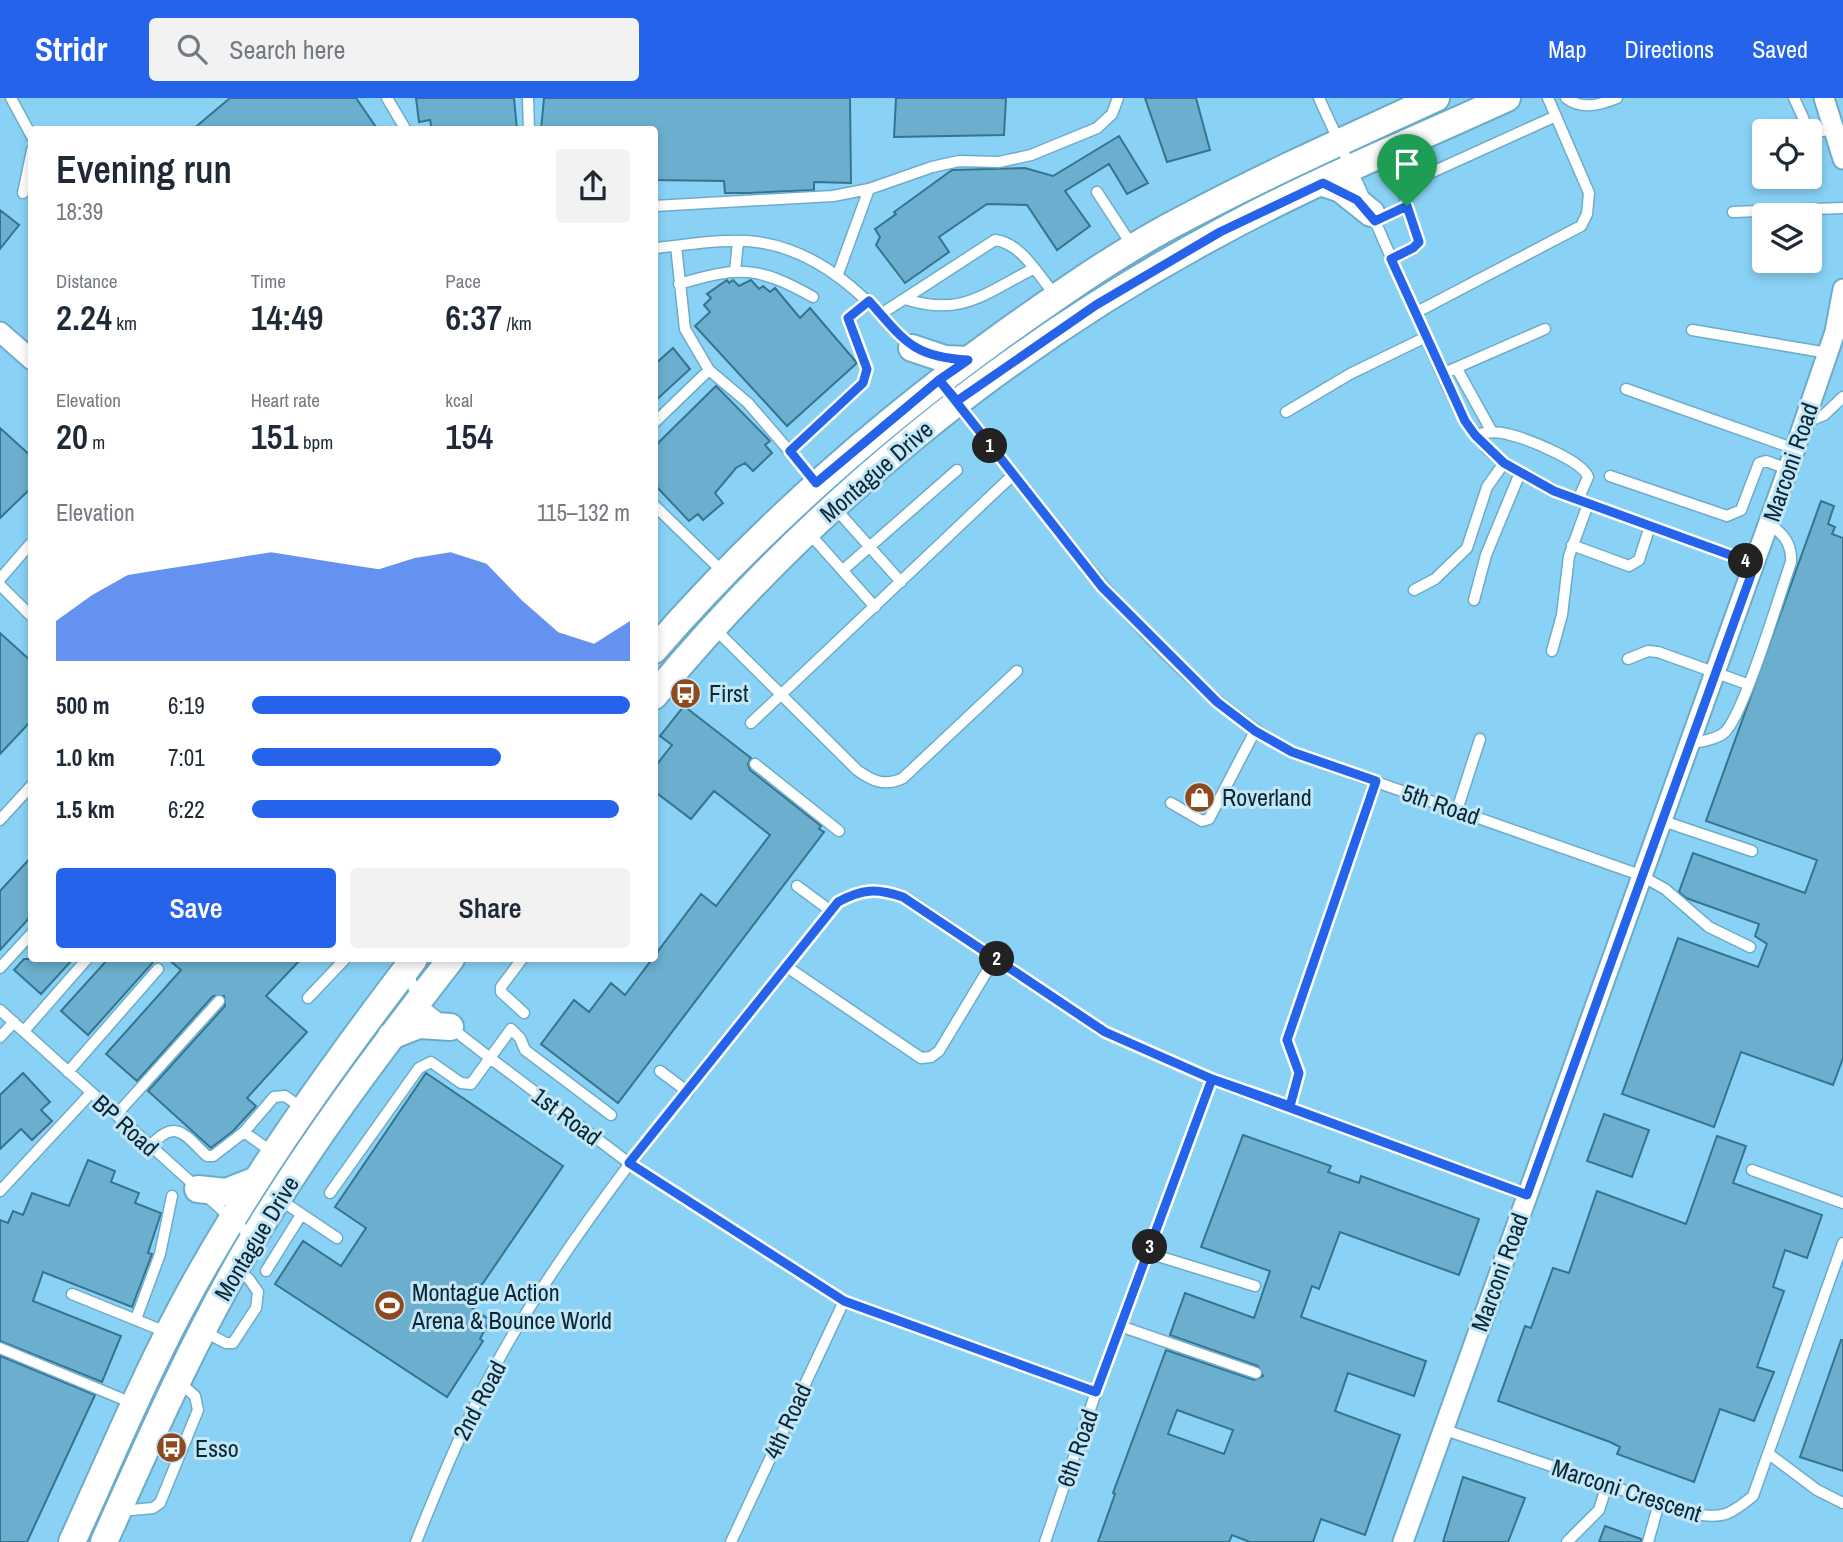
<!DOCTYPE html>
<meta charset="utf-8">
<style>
:root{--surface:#fff;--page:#f2f2f3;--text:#1f2937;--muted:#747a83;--accent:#2563eb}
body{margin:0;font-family:"Archivo Narrow",sans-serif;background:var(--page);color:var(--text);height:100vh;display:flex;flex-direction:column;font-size:26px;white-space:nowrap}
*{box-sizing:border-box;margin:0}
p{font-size:23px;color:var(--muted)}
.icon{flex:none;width:38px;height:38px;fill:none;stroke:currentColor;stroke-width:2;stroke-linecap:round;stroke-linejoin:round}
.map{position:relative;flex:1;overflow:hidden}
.side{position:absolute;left:28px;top:28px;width:630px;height:836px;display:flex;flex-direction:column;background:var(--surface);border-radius:7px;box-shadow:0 4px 10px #0003}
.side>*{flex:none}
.buttons{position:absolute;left:1752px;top:21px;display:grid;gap:14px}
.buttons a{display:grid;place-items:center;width:70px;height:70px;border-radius:7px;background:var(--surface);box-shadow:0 4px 10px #0003;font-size:35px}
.pin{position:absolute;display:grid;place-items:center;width:60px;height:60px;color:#fff;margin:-72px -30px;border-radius:50% 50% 50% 0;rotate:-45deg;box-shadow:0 0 7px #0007}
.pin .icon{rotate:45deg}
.km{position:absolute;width:35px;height:35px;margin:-18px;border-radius:50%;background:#222;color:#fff;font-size:19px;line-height:35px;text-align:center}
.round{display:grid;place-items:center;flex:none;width:74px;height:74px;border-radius:7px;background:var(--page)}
.head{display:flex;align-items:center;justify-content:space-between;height:119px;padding:0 28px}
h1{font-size:38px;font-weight:600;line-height:52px}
.metrics{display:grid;grid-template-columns:repeat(3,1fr);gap:10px;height:119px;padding:7px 28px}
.metrics div{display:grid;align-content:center}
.metrics b{font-size:35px;font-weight:600}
.metrics small{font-size:19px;font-weight:400}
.metrics p{font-size:19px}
.chart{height:196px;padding:14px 28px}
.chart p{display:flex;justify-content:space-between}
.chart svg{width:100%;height:126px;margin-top:7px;fill:var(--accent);opacity:.7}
.primary-button{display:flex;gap:14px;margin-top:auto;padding:14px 28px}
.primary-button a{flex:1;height:80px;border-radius:7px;background:var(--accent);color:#fff;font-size:28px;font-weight:600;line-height:80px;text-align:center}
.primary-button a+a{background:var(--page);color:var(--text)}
ul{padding:0 28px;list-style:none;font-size:23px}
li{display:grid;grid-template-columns:112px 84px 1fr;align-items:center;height:52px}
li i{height:18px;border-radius:9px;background:var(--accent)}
header{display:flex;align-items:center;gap:42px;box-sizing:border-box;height:98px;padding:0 35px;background:var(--accent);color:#fff}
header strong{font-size:33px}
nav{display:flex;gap:38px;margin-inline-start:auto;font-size:24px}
.search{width:490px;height:63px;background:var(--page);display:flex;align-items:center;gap:18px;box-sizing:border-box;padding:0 24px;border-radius:7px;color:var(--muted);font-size:26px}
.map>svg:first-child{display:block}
.built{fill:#89d2f5;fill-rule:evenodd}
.building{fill:#6baecd;stroke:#357490;stroke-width:2;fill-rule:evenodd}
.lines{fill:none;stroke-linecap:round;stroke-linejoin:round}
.lane-casing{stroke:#6dacc9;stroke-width:13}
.street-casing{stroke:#6dacc9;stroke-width:23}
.secondary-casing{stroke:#6dacc9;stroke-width:30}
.lane{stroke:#fff;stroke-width:10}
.street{stroke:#fff;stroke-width:19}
.secondary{stroke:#fff;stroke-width:26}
.route-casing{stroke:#fff;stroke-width:14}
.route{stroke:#2563eb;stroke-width:9}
.labels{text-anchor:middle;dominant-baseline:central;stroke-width:6;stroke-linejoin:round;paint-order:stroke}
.street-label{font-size:24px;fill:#0c2632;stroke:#c1e6f8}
.poi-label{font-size:24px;fill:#0c2632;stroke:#c1e6f8;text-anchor:start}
</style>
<header>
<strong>Stridr</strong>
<div class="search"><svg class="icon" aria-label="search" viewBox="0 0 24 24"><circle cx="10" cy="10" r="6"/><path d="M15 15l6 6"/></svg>Search here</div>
<nav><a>Map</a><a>Directions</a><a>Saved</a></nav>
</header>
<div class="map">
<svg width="1843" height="1444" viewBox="0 0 1843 1444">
<rect width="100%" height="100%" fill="#9dddfb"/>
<!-- built -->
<path class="built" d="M0,0H1843V1444H0ZM32,32H654V861H32ZM1764,33H1810V79H1764ZM1764,117H1810V163H1764Z"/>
<!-- building -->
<path class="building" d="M230,0H356L378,32H192Z
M416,0H514L517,32H432L430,22L419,24Z
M544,0H850L851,85L814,84V92L748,95H725L724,83L654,82V32H541Z
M896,0H1006L1004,37L894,39Z
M1145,0H1196L1210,52L1167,64Z
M1119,38L1148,85L1127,96L1109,66L1065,93L1090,128L1057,152L1027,107L987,106L939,139L949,154L905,185L876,147L880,139L875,131L896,116L894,114L952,72L1025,70L1053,78Z
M0,112L19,127L0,151Z
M727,182L729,185L733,182L739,188L751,182L759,191L763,188L770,194L775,190L800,220L810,210L857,265L787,328L695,228L710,214L704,207L711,200L707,196Z
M673,250L690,271L654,304V267Z
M716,288L770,343L765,347L772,355L753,373L745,365L736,370L715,395L723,405L703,422L698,416L689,423L654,386V349Z
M0,330L32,359V389L0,420Z
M1821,403L1834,408L1828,426L1835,429L1832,436L1843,440V960L1833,987L1741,954L1714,1029L1622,996L1678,840L1758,869L1767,846L1755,838L1759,826L1686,800L1679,794L1693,755L1805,795L1817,762L1706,723Z
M0,535L32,564V622L0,656Z
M684,608L751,660L748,666L750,672L821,728L819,731L824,734L618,1005L541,946L574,902L589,914L611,885L625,897L701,796L716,808L770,737L714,693L691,721L654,693V670L672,647L660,638Z
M32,758V817L0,852V793Z
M24,861H73L41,896L14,872Z
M108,861H156L88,937L61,913Z
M168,861H301L266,898L307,934L247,1000L256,1008L233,1033L211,1050L148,993L225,908L224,898H213L137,983L106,956L181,872Z
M23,975L50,1004L41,1012L52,1023L32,1042L21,1031L0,1051V997Z
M426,975L563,1068L468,1207L490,1222L480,1241L483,1243L447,1299L275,1186L303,1143L341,1168L366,1130L335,1109Z
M1604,1016L1649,1032L1632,1079L1587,1063Z
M1243,1037L1331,1068L1328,1074L1359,1085L1361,1078L1479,1121L1459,1177L1340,1134L1319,1191L1312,1188L1301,1219L1426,1263L1414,1298L1348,1275L1335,1313L1400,1337L1365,1437L1321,1421L1313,1444H1250L1232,1437L1229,1444H1098L1115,1396L1113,1395L1166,1252L1254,1282L1263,1278L1258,1268L1170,1237L1185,1195L1254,1220L1270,1173L1201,1149ZM1177,1312L1233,1332L1224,1356L1168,1336Z
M1717,1038L1746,1048L1733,1085L1822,1117L1807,1160L1785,1152L1773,1189L1784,1193L1757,1269L1774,1274L1754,1323L1720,1311L1694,1384L1617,1356L1620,1349L1610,1344L1498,1303L1525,1228L1531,1230L1553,1170L1569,1175L1597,1093L1686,1126Z
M88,1062L115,1073L111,1084L139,1095L135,1105L161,1115L148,1155L152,1156L132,1209L43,1174L33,1203L121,1238L102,1284L0,1243V1122L8,1125L13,1113L23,1117L32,1095L69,1108Z
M1841,1242H1843V1373L1800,1359Z
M0,1258L95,1297L27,1444H0Z
M1463,1379L1525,1400L1508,1444H1443Z
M1605,1428L1641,1441V1444H1599Z"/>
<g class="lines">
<defs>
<path id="lane" d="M11,0L32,39
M387,0L406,32
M528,0L529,32
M1319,0L1364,99
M1566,0C1582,12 1600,7 1617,0
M1794,0L1806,26L1822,33L1834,31
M1097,94L1133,149
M23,95L32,52
M654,108L833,98L869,91L932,69L959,63L999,64L1031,57L1097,30L1112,16L1118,0
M1733,114L1843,110
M1372,116L1446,285L1465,323L1488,352L1504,365L1554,393L1755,466
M1375,123L1407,108
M676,148L685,231L709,272
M654,150C688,147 724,140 757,144C824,153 869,203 911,249
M1391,161L1413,151L1419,144L1403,94L1406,86L1556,18
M735,173L738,144
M838,176L869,91
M679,186C739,168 758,168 813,199
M905,201C962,219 983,196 1033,171
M1415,215L1581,128L1587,116L1589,95L1548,0
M881,216L995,142C1022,145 1039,179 1056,198
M1692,232L1828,255
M1457,271L1492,334
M1442,276L1545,231
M1626,291L1795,351
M959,306C979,338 1005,365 1028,394C1104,491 1183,592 1291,654L1640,777L1665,791L1709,829L1750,849
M1286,314L1350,276L1426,239
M654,325L709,272L748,305L816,384
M1804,325L1824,317L1843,299
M1475,337C1486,334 1496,333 1507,336C1525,340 1582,362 1588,379L1578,402
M790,353L863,285L867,271L848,220L868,203
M1610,378L1727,418L1741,412L1759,365L1766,363L1788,371
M654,407L724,475
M834,409L901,484
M808,434L875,509
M1572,447L1629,468L1639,462L1650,428
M843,472L957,372
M0,481L32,444
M0,487L32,519
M1414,492L1435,481L1467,450L1487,389L1504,365
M1474,502L1486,457L1520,375
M714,530L857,672C872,683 885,689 903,680L1017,573
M1552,553L1562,517L1569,458L1588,406
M1628,561L1648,553L1658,554L1747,586
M751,625L1014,376
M1690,646C1701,643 1716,642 1725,634C1744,616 1780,495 1791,464C1792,445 1783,436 1769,425
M755,666L839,733
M1171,705L1202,723L1209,721L1255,633
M1457,712L1480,641
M0,722L32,687
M1660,722L1752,753
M797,788L831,813
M522,861L501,889V894L524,915
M787,869L921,960L931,959L939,953L995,860
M0,870L32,835
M409,876L418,904L490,960L629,1065L844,1203L1096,1294
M308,900L345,861
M0,912L253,1140
M24,933L87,861
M0,939L14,924
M660,973L688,994
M68,974L158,871
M1290,1008L1299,975L1287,942L1376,683
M116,1017L219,903
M244,1034L272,1054
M150,1048C176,1020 184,1036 207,1058H213L244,1034L274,999L285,998L302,1010
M1752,1072L1843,1105
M0,1093L91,995
M330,1095L419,970L431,964L461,985L471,986L511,931L520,940L525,952L611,1017
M279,1101L337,1140
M1148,1155L1255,1188
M266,1173L301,1117
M72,1196L166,1234
M136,1221L160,1156L172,1098
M1120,1228L1256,1275
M205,1234L226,1245H233L256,1210L258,1194L249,1181L236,1172
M0,1250L132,1305
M1442,1331L1691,1415C1721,1422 1730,1417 1753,1398L1843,1145
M1769,1356L1817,1392L1843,1405
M121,1413L153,1410L160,1405L198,1312L195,1298L179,1284
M416,1444C445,1371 475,1300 515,1233C608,1080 727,944 838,804C862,791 876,790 903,798L1106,935L1212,981L1527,1097
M731,1444L844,1203
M1045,1444L1096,1294L1212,981
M1567,1444L1599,1412L1607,1387
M1648,1444L1659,1405"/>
<path id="street" d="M1824,0L1843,61
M0,234L32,262
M1403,1444L1788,371L1835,234L1843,191"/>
<path id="secondary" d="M1323,85L1341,91L1371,115
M912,250L945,261L968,262
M654,552C760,430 877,327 1008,233C1066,192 1124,151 1187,119C1268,76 1353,38 1436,0
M654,598C811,408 1003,251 1219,135C1312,84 1411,44 1507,0
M391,938L419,927L450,929
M198,1091L226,1094L254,1083
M72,1444C111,1359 147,1272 192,1190C257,1073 333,967 414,861
M104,1444C150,1341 196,1236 254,1139C313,1041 381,951 451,861"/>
</defs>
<!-- lane casing -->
<use href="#lane" class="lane-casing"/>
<!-- street casing -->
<use href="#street" class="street-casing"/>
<!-- secondary casing -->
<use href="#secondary" class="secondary-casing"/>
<!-- lane -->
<use href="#lane" class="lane"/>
<!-- street -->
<use href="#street" class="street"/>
<!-- secondary -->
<use href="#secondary" class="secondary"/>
</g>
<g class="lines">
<defs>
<path id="route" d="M1407,108L1375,123L1357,102L1323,85L1220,134L1096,207L957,303L939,282L816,385L790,353L863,285L867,271L848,220L869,203C904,242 912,259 968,262L939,282L1102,489L1217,604L1255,633L1292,654L1376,683L1287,942L1299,975L1290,1008L1212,981L1105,934L903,799C876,790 862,791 838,804L629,1065L844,1203L1096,1294L1212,981L1527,1097L1755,466L1554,393L1504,365L1475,337L1465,323L1391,161L1413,150L1419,144L1407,108"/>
</defs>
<!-- route casing -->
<use href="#route" class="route-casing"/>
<!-- route -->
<use href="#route" class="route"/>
</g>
<!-- icons -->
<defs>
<symbol id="bus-disc" viewBox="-11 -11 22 22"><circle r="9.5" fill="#8e491f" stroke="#c1e6f8"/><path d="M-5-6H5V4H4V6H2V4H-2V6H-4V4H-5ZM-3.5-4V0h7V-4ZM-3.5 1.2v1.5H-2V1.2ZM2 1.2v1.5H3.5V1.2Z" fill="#fff"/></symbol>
<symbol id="shop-disc" viewBox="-11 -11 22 22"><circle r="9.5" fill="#8e491f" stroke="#c1e6f8"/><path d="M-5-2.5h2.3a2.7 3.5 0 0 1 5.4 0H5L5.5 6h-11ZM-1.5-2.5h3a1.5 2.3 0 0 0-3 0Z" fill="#fff"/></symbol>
<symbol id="stadium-disc" viewBox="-11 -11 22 22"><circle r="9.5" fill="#8e491f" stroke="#c1e6f8"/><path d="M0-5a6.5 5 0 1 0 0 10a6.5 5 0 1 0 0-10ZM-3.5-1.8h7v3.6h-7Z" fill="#fff"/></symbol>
</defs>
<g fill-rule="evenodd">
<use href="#bus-disc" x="668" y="578" width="35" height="35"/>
<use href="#shop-disc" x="1182" y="682" width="35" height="35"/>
<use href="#stadium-disc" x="372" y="1190" width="35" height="35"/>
<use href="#bus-disc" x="154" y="1332" width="35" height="35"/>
</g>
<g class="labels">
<!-- street labels -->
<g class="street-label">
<text transform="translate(1790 364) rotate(-71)">Marconi Road</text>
<text transform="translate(876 373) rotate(-41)">Montague Drive</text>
<text transform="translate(1441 706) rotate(19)">5th Road</text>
<text transform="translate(567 1018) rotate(37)">1st Road</text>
<text transform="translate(126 1027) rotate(42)">BP Road</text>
<text transform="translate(256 1140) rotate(-59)">Montague Drive</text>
<text transform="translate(1499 1174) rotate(-70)">Marconi Road</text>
<text transform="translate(479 1302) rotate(-62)">2nd Road</text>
<text transform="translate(787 1323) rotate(-65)">4th Road</text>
<text transform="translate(1077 1350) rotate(-71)">6th Road</text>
<text transform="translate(1627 1392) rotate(18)">Marconi Crescent</text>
</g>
<!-- poi labels -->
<g class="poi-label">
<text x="709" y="595">First</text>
<text x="1222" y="699">Roverland</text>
<text x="412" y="1194">Montague Action<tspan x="412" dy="28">Arena &amp; Bounce World</tspan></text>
<text x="195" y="1350">Esso</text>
</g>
</g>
</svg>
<div class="buttons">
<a><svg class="icon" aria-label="locate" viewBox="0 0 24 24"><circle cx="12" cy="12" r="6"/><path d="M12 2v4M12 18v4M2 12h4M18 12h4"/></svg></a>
<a><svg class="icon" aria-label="layers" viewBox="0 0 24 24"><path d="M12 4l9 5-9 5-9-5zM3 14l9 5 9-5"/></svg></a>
</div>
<div class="pin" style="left:1407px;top:108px;background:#1e9e55"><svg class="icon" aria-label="arrive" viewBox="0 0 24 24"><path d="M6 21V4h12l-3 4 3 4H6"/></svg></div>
<b class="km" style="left:990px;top:348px">1</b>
<b class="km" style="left:997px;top:861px">2</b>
<b class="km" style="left:1150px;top:1149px">3</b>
<b class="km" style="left:1746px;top:463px">4</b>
<section class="side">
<div class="head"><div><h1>Evening run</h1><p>18:39</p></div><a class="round"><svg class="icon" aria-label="share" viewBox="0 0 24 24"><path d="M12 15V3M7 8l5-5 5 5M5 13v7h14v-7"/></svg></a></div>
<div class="metrics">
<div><p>Distance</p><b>2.24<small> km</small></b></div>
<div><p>Time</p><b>14:49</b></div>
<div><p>Pace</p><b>6:37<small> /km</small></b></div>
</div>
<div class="metrics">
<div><p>Elevation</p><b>20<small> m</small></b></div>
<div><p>Heart rate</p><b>151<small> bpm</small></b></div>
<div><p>kcal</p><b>154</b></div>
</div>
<div class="chart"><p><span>Elevation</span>115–132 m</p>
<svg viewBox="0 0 160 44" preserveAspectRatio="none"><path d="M0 44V30L10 21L20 14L30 12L40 10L50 8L60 6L70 8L80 10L90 12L100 8L110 6L120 10L130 23L140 34L150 38L160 30V44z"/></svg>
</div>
<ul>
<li><b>500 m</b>6:19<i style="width:100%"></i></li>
<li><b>1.0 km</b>7:01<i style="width:66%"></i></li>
<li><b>1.5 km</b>6:22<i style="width:97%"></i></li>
</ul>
<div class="primary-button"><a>Save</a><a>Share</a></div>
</section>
</div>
